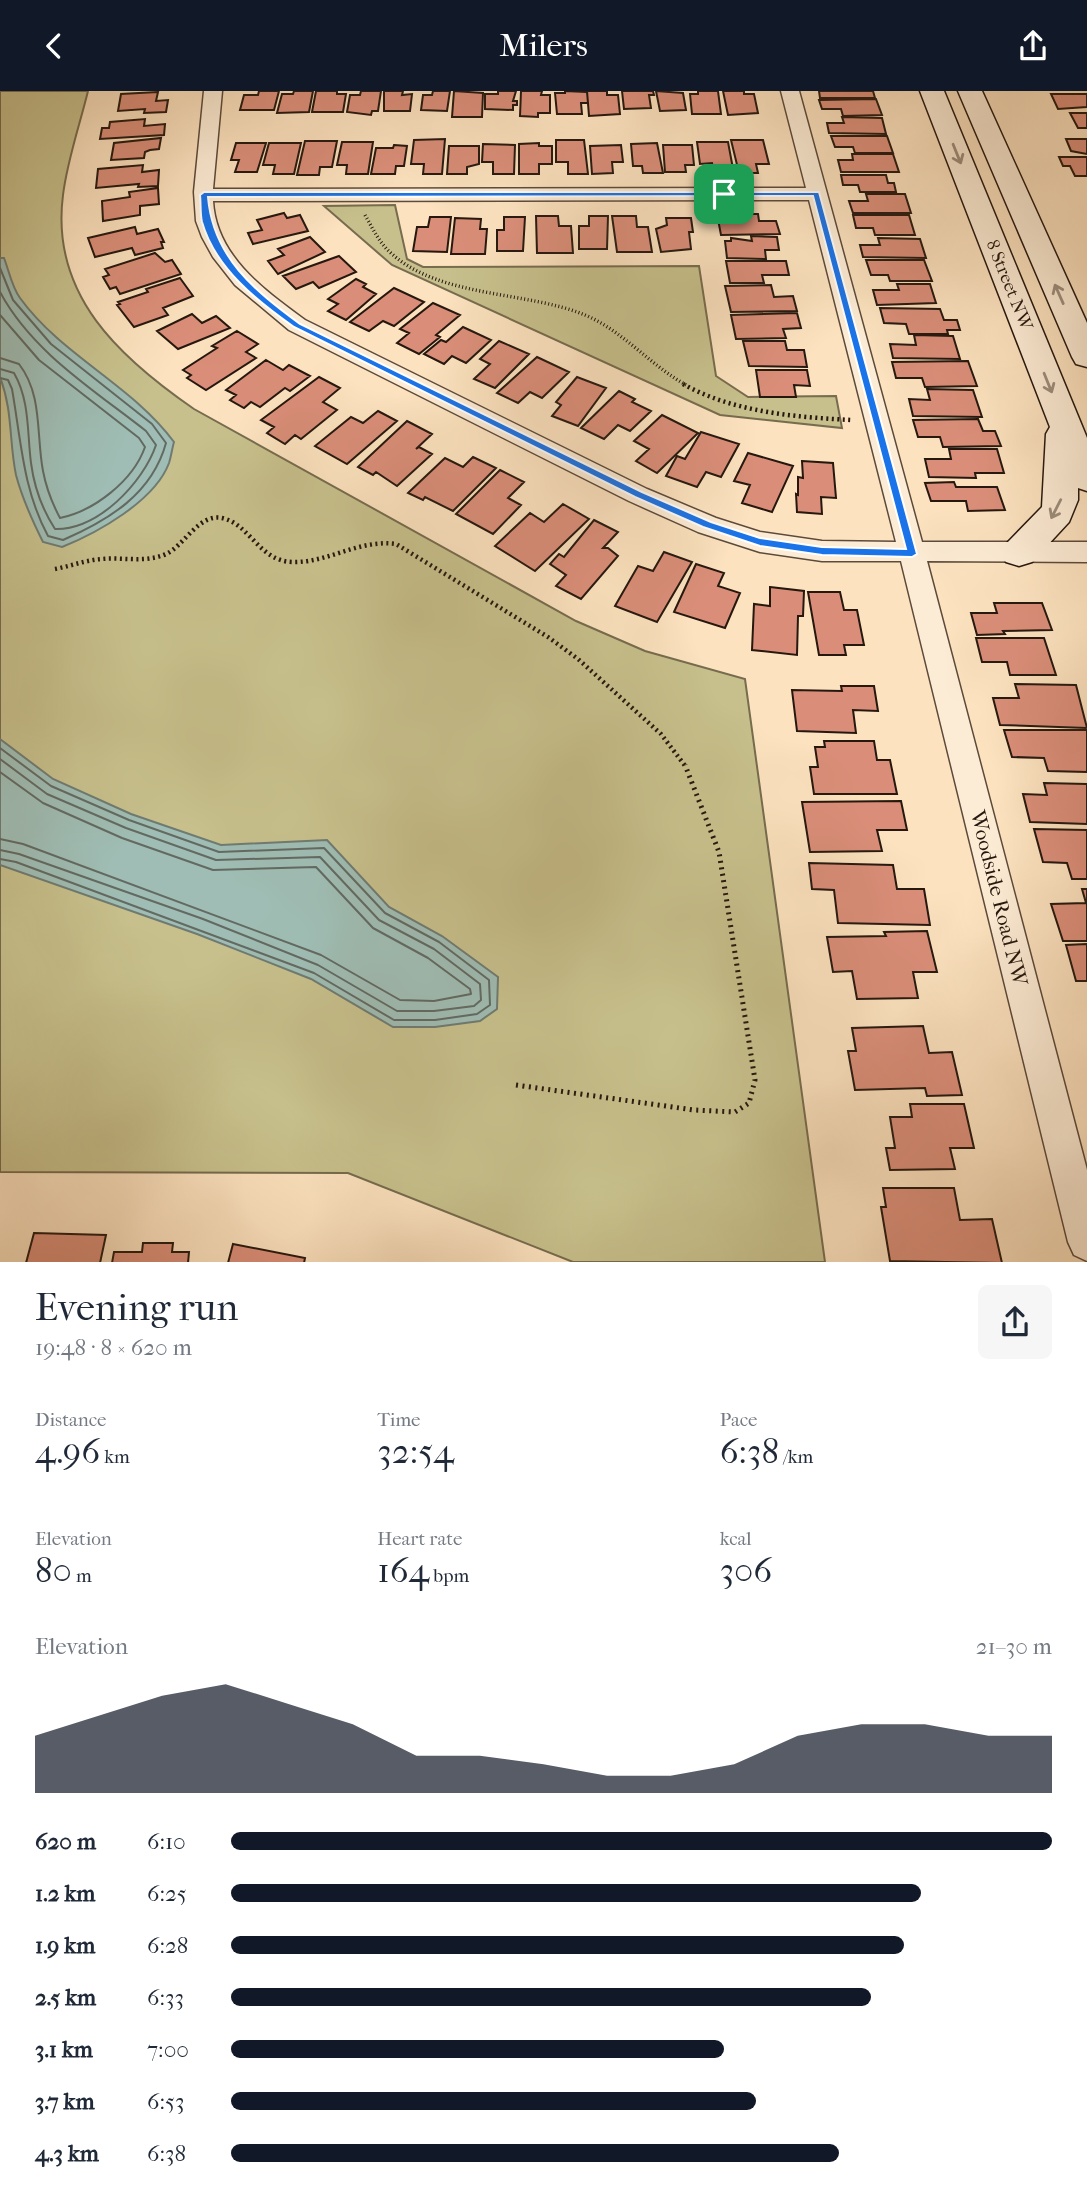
<!DOCTYPE html>
<meta charset="utf-8">
<style>
:root{--surface:#fff;--page:#f6f6f7;--text:#1f2937;--muted:#747a83;--accent:#111827}
body{margin:0;font-family:"IM FELL French Canon",serif;background:var(--page);color:var(--text);height:100vh;display:flex;flex-direction:column;font-size:26px;white-space:nowrap}
*{box-sizing:border-box;margin:0}
p{font-size:23px;color:var(--muted)}
.icon{flex:none;width:38px;height:38px;fill:none;stroke:currentColor;stroke-width:2;stroke-linecap:round;stroke-linejoin:round}
.map{position:relative;height:1171px;overflow:hidden}
.sheet{display:flex;flex-direction:column;background:var(--surface);flex:1}
.sheet>*{flex:none}
.pin{position:absolute;display:grid;place-items:center;width:60px;height:60px;color:#fff;margin:-30px;border-radius:14px;box-shadow:0 4px 10px #0006}
.round{display:grid;place-items:center;flex:none;width:74px;height:74px;border-radius:10px;background:var(--page)}
.summary{display:flex;align-items:center;justify-content:space-between;height:119px;padding:0 35px}
h1{font-size:38px;font-weight:600;line-height:52px}
.stats{display:grid;grid-template-columns:repeat(3,1fr);gap:10px;height:119px;padding:7px 35px}
.stats div{display:grid;align-content:center}
.stats b{font-size:35px;font-weight:600}
.stats small{font-size:19px;font-weight:400}
.stats p{font-size:19px}
.chart{height:196px;padding:14px 35px}
.chart p{display:flex;justify-content:space-between}
.chart svg{width:100%;height:126px;margin-top:7px;fill:var(--accent);opacity:.7}
ul{padding:0 35px;list-style:none;font-size:23px}
li{display:grid;grid-template-columns:112px 84px 1fr;align-items:center;height:52px}
li i{height:18px;border-radius:9px;background:var(--accent)}
header{display:flex;justify-content:space-between;align-items:center;height:91px;padding:0 35px;background:var(--accent);color:#fff;font-size:32px;font-weight:600}
.map>svg:first-child{display:block}
.green{fill:#c7c08c;stroke:#766c4e;stroke-width:2}
.water{fill:#9fbdb4;stroke:#6f7b72;stroke-width:2}
.lines{fill:none;stroke-linecap:round;stroke-linejoin:round}
.shore{stroke:#626a62;stroke-width:2}
.building{fill:#da8e79;stroke:#26180f;stroke-width:2}
.street-casing{stroke:#5c4a3b;stroke-width:3}
.secondary-casing{stroke:#26180f;stroke-width:3}
.path-far2{stroke:#26180f;stroke-width:3.5;stroke-dasharray:1 2.5;stroke-linecap:butt}
.path-far1{stroke:#26180f;stroke-width:4.5;stroke-dasharray:2 3.5;stroke-linecap:butt}
.path{stroke:#26180f;stroke-width:5;stroke-dasharray:2 4.5;stroke-linecap:butt}
.street{fill:#fdecd5;fill-rule:evenodd}
.secondary{fill:#fdecd5;fill-rule:evenodd}
.oneway{stroke:#9c8d7c}
.route{fill:#1a73e8;stroke:#fff;stroke-width:2;fill-rule:evenodd}
.labels{text-anchor:middle;dominant-baseline:central;stroke-width:6;stroke-linejoin:round;paint-order:stroke}
.far-street-label{font-size:18px;fill:#26180f;stroke:#fdecd5}
.street-label{font-size:21px;fill:#26180f;stroke:#fdecd5}
</style>
<header><svg class="icon" aria-label="back" viewBox="0 0 24 24"><path d="M15 5l-7 7 7 7"/></svg>Milers<svg class="icon" aria-label="share" viewBox="0 0 24 24"><path d="M12 15V3M7 8l5-5 5 5M5 13v7h14v-7"/></svg></header>
<div class="map">
<svg width="1087" height="1172" viewBox="0 0 1087 1172">
<rect width="100%" height="100%" fill="#fce2bf"/>
<filter id="stains"><feTurbulence type="fractalNoise" baseFrequency=".00286" numOctaves="4"/><feColorMatrix values="0 0 0 0 .2 0 0 0 0 .09 0 0 0 0 .02 0 0 0 .5 -.17"/></filter>
<radialGradient id="worn" r=".72"><stop offset=".6" stop-color="#630" stop-opacity="0"/><stop offset="1" stop-color="#630" stop-opacity=".3"/></radialGradient>
<!-- green -->
<path class="green" d="M0,0H88C80,33 67,70 63,104C50,204 120,267 194,318L576,530L645,560L745,588L825,1171H573L348,1082L0,1081Z
M395,114L407,168L423,176L699,175L716,285L748,306L836,305L842,337L720,324L392,174L324,115Z"/>
<!-- water -->
<path class="water" d="M0,167H4C9,180 12,196 20,207C62,265 132,294 174,351C172,358 171,366 169,372C155,410 97,442 62,456L43,451C32,429 22,407 16,384C9,351 13,320 0,286Z
M0,648L53,688L131,723L221,754L327,749L389,816L442,845L498,886L497,918L480,930L435,936H393L311,888L197,843L0,774Z"/>
<g class="lines">
<!-- shore -->
<path class="shore" d="M0,177L13,209L51,253L152,333L166,352C152,403 109,429 63,449L48,445C23,399 21,349 12,298L8,289L0,287
M0,201C32,261 94,299 146,340L156,354C143,392 98,439 55,438C42,418 34,395 31,372C27,341 30,310 14,282L0,278
M0,224L39,269L139,347L145,356C133,390 94,420 60,427C52,412 46,396 43,380C36,344 43,304 19,273L0,267
M0,657L51,695L129,729L219,761L324,757L385,822L439,851L489,889L490,914L477,923L435,929H394L314,882L16,771L0,768
M0,668L47,703L126,737L216,769L320,766L379,829L434,858L480,893L481,909L474,915L434,920H397L318,874L203,828L19,763L0,759
M0,681L43,712L122,747L213,779L316,776L373,837L428,867L470,898L471,903L434,910L400,909L321,864L23,753L0,748"/>
</g>
<!-- building -->
<path class="building" d="M259,0H279L274,19H240L244,4H258Z
M294,0H313L309,21L277,22L282,3H293Z
M316,0H337V3H346L343,21H312Z
M361,0H381L378,20H372L371,24L347,21L350,4H360Z
M384,0H403L402,4L412,3L410,20H384Z
M433,0H450L447,20L421,19L423,4H432Z
M454,0L483,2L482,26H452Z
M498,0H516L513,10H517V14H513V19L485,18V3H498Z
M521,0H542L541,4H550V22H538V26L520,25Z
M565,0L587,1L588,12H581L582,23H557L555,2H565Z
M587,0H607V4H618L620,23L589,25Z
M622,0H653L654,4H649L651,17L624,18Z
M656,0L683,2L686,19L660,20Z
M698,0H718L721,23H692L690,3H698Z
M723,0H744V3H754L758,22L728,24Z
M819,0H873L875,7H820Z
M158,1L156,10L168,9L166,21L144,22L145,18L118,20L121,3Z
M1051,3H1087V16L1058,18Z
M876,8L882,24L843,25L841,18H822L819,9Z
M1070,22H1087V37H1078Z
M842,26L882,27L886,43L829,42L827,32H844Z
M145,28L144,35L165,33L164,44L100,48L102,37H109L110,31Z
M831,45H887L893,62H855L853,56H835Z
M161,47L159,58L150,59L145,61L144,67L111,69L114,52Z
M445,48L442,83H423L424,73H411L414,49Z
M1066,48H1087V63L1071,60Z
M556,49H584L588,83H568V71H556Z
M731,49H763L769,73H756L758,82H739Z
M305,50H337L332,76H320L319,84H297Z
M342,51H373L368,83H346L347,74H337Z
M697,51H728L734,83H714L712,72L700,73Z
M236,52H266L257,81H235L239,69H231Z
M269,52H301L294,83H273L275,74H263Z
M539,52V55H552V73H539V83H519V53Z
M657,52L663,82H643L642,75H633L631,53Z
M483,53L515,54L514,83H493V71H482Z
M394,54L407,55L404,75H396L395,83H371L376,57H393Z
M621,54L623,71H612L613,82L592,83L590,55Z
M663,54H692L694,74H685L686,81H665Z
M449,55H479V73L467,76V83H447Z
M852,63H893L899,81H841L838,69H853Z
M1059,66H1087V85H1075L1070,75H1063Z
M143,74L142,81L159,79L158,95L138,96L139,93L96,97L98,78Z
M841,84H886L888,92H894L896,101H860L858,94H843Z
M158,97L159,113L140,115V124L103,130L102,110L130,106L129,101Z
M866,103H905L911,122H853L849,110H868Z
M284,122L287,127L300,124L308,140L253,153L248,142L262,139L257,129Z
M717,123H758L759,130H776L780,143L721,144Z
M853,124H909L915,144H875L873,137H856Z
M536,125H558L559,135H571L573,162H537Z
M589,125H608L607,158H579V135H589Z
M612,125H636L637,136H648L652,161H617Z
M430,126H451L447,161L413,160L417,136H428Z
M504,126H525L523,160H497V139H504Z
M455,127L481,128L480,138H487L485,163H451Z
M666,127H691L693,141H689L691,158L661,161L656,138L667,134Z
M135,136L137,143L158,138L164,151H161L163,157L135,164L132,157L95,166L88,147Z
M751,145L777,146L779,159H765L766,168L727,167L725,150H731V147L752,150Z
M310,146L325,161L278,183L268,170L284,164L278,158Z
M878,147L920,148L926,167L863,166L860,154H880Z
M155,162L165,171L172,169L181,183L120,203L116,196L110,198L103,186L109,184L105,178Z
M339,165L356,181L319,197L313,191L296,198L283,185Z
M866,169H924L932,190H890L888,184H871Z
M726,170H786L789,184H762L764,192H730Z
M180,187L193,205L163,217L168,224L134,236L117,214L120,213L118,211L148,201L146,198Z
M356,188L366,193L363,196L376,203L346,229L328,220L338,213L328,208Z
M897,193H930L936,212L877,214L873,199H899Z
M771,194L774,206L793,205L797,220L731,221L725,195Z
M394,197L424,211L394,235L383,230L369,240L350,231Z
M433,212L460,224L436,244L440,246L419,263L397,252L409,242L400,238Z
M880,217L940,218L944,229H957L960,239H947L948,243H909L906,233L884,232Z
M797,222L801,237L783,238L786,247L736,248L731,224Z
M192,223L202,232L216,225L230,237L178,258L157,240Z
M463,236L491,249L466,272L452,265L444,273L424,263L441,249L446,251Z
M237,240L258,253L246,261L256,267L206,299L187,287L191,284L183,279L217,257L212,255Z
M914,244L953,245L960,268L893,267L890,253L916,254Z
M499,250L529,263L495,297L474,288L490,273L480,268Z
M743,250H785L787,259H804L807,276L749,275Z
M537,266L569,281L542,307L530,301L518,312L497,302Z
M266,269L283,279L289,274L310,285L290,300L285,297L260,316L251,311L244,317L230,309L236,304L226,299Z
M968,270L977,295L925,296L922,287H896L892,271Z
M756,279H807L810,295L794,294L796,306H760Z
M319,286L340,297L323,311L337,319L301,348L295,344L285,353L267,342L274,336L261,329Z
M577,286L606,297L578,335L552,325L561,314L556,311Z
M927,298L973,299L982,326L913,325L909,308L930,309Z
M619,300L635,308L632,311L651,320L630,340L618,334L604,348L581,337Z
M378,320L397,330L347,373L315,355L351,326L363,332Z
M662,324L698,342L657,382L636,370L649,358L634,350Z
M978,328L983,340H995L1001,355L943,356L940,346H918L913,329Z
M407,330L432,343L416,358L419,356L432,363L397,395L376,381L373,384L358,376Z
M701,341L739,353L721,386L706,381L697,396L666,385L677,365L685,368Z
M949,358H997L1004,382H975L976,387L929,386L925,368H951Z
M748,362L793,375L772,421L742,412L750,394L734,390Z
M473,366L496,377L453,420L425,406L423,409L408,402L445,367L463,376Z
M802,370L833,372L836,407L821,406L822,423L797,421L796,403L798,404V386L803,387Z
M500,379L524,391L508,407L521,414L493,443L456,423Z
M954,391L956,396H997L1005,419L968,420L966,410H931L925,392Z
M563,413L589,428L535,480L495,455L530,422L544,431Z
M594,429L618,441L603,457H608L618,465L581,508L556,495L566,484L550,473L559,463L564,466Z
M664,461L692,471L657,531L615,515L638,475L653,480Z
M696,473L724,482L718,495L740,502L725,537L674,521Z
M770,496L804,500L803,525H798L797,564L752,559L754,513L770,515Z
M808,501H840L844,519H857L864,554H844L846,564H819Z
M994,512H1042L1052,539L1003,540L1005,543L977,544L971,522H997Z
M976,547H1044L1056,584H1010L1007,571H982Z
M1015,593L1076,594L1087,637L1000,634L993,607H1019Z
M841,595H874L878,620L853,619L856,642L797,640L792,599L842,600Z
M1004,639H1087V681L1048,680L1044,667L1012,666Z
M824,650H874L877,669H890L897,703H814L810,676H818L815,656H825Z
M1044,692L1087,693V733L1030,731L1023,703L1047,704Z
M901,710L907,739H877L882,760L810,761L802,711Z
M1034,738L1087,739V788H1072L1067,772L1043,771Z
M809,772L893,774L897,798H924L930,834L838,832L834,799L812,798Z
M1082,798H1087V850H1063L1051,813L1086,812Z
M927,840L937,881H913L918,907L857,908L852,880L833,881L827,846L886,845L884,841Z
M1087,853V890H1076L1066,854Z
M923,935L929,962L952,961L962,1004L927,1005L925,997L855,999L848,960H856L852,937Z
M910,1013H964L974,1057H950L955,1078L890,1079L886,1057H895L890,1026H912Z
M883,1097H954L960,1129L992,1128L1002,1172L890,1170L881,1116H886Z
M34,1142L106,1144L100,1172H26Z
M143,1152H173L172,1161H189L188,1172H112L114,1161H142Z
M233,1153L305,1167L304,1172H228Z"/>
<g class="lines">
<defs>
<path id="street" d="M204,0H222L213,98L806,97L781,0H799L922,451H1087V471L927,470L1087,1079V1170L1074,1164L1068,1151L901,470H822L760,461L698,441L629,410L289,239L235,194L213,166L202,146L196,130L194,101ZM809,109L896,451L822,450L760,441L716,427L647,398L305,229C264,199 216,165 213,110Z"/>
<path id="secondary" d="M920,0H944L1087,347V400L1078,397V409L1069,431L1032,471L1019,475L1006,471L1001,462L1006,453L1042,416L1046,343L1050,336Z
M958,0H982L1087,232V276L1076,273L1072,266Z"/>
</defs>
<!-- street casing -->
<use href="#street" class="street-casing"/>
<!-- secondary casing -->
<use href="#secondary" class="secondary-casing"/>
<!-- path-far2 -->
<path class="path-far2" d="M365,124C373,138 380,153 392,163C441,207 527,200 585,224C623,240 650,274 686,294"/>
<!-- path-far1 -->
<path class="path-far1" d="M683,293C733,321 794,326 851,329
M55,478C71,475 86,469 102,468C123,466 146,472 166,463C184,455 199,422 222,427C250,433 259,470 292,471C329,472 358,448 396,453L548,546L578,568L661,643L686,676"/>
<!-- path -->
<path class="path" d="M516,994L694,1019L735,1021L749,1012L755,989L719,761L685,674"/>
<!-- street -->
<use href="#street" class="street"/>
<!-- secondary -->
<use href="#secondary" class="secondary"/>
</g>
<!-- one-way arrows -->
<defs><path id="oneway-shaft" d="M-6 0H5M1.5-3L5.5 0L1.5 3" fill="none" stroke-width="1.6" stroke-linecap="round" stroke-linejoin="round" transform="scale(1.75)"/></defs>
<g class="oneway">
<use href="#oneway-shaft" transform="translate(957 63) rotate(68)"/>
<use href="#oneway-shaft" transform="translate(1059 203) rotate(-114)"/>
<use href="#oneway-shaft" transform="translate(1048 292) rotate(68)"/>
<use href="#oneway-shaft" transform="translate(1056 418) rotate(117)"/>
</g>
<!-- route -->
<path class="route" d="M204,101H819L917,463L912,466L822,464L760,455L703,436L635,406L294,236C257,210 215,177 202,131C200,123 201,112 200,104ZM813,105L906,458L822,456L760,447L711,431L642,401L300,233C254,199 213,166 208,106Z"/>
<g class="labels">
<!-- far-street labels -->
<g class="far-street-label">
<text transform="translate(1009 194) rotate(68)">8 Street NW</text>
</g>
<!-- street labels -->
<g class="street-label">
<text transform="translate(999 807) rotate(76)">Woodside Road NW</text>
</g>
</g>
<rect width="100%" height="100%" filter="url(#stains)"/>
<rect width="100%" height="100%" fill="url(#worn)"/>
</svg>
<div class="pin" style="left:724px;top:103px;background:#1e9e55"><svg class="icon" aria-label="arrive" viewBox="0 0 24 24"><path d="M6 21V4h12l-3 4 3 4H6"/></svg></div>
</div>
<section class="sheet">
<div class="summary"><div><h1>Evening run</h1><p>19:48 · 8 × 620 m</p></div><a class="round"><svg class="icon" aria-label="share" viewBox="0 0 24 24"><path d="M12 15V3M7 8l5-5 5 5M5 13v7h14v-7"/></svg></a></div>
<div class="stats">
<div><p>Distance</p><b>4.96<small> km</small></b></div>
<div><p>Time</p><b>32:54</b></div>
<div><p>Pace</p><b>6:38<small> /km</small></b></div>
</div>
<div class="stats">
<div><p>Elevation</p><b>80<small> m</small></b></div>
<div><p>Heart rate</p><b>164<small> bpm</small></b></div>
<div><p>kcal</p><b>306</b></div>
</div>
<div class="chart"><p><span>Elevation</span>21–30 m</p>
<svg viewBox="0 0 160 44" preserveAspectRatio="none"><path d="M0 44V24L10 17L20 10L30 6L40 13L50 20L60 31L70 31L80 34L90 38L100 38L110 34L120 24L130 20L140 20L150 24L160 24V44z"/></svg>
</div>
<ul>
<li><b>620 m</b>6:10<i style="width:100%"></i></li>
<li><b>1.2 km</b>6:25<i style="width:84%"></i></li>
<li><b>1.9 km</b>6:28<i style="width:82%"></i></li>
<li><b>2.5 km</b>6:33<i style="width:78%"></i></li>
<li><b>3.1 km</b>7:00<i style="width:60%"></i></li>
<li><b>3.7 km</b>6:53<i style="width:64%"></i></li>
<li><b>4.3 km</b>6:38<i style="width:74%"></i></li>
</ul>
</section>
